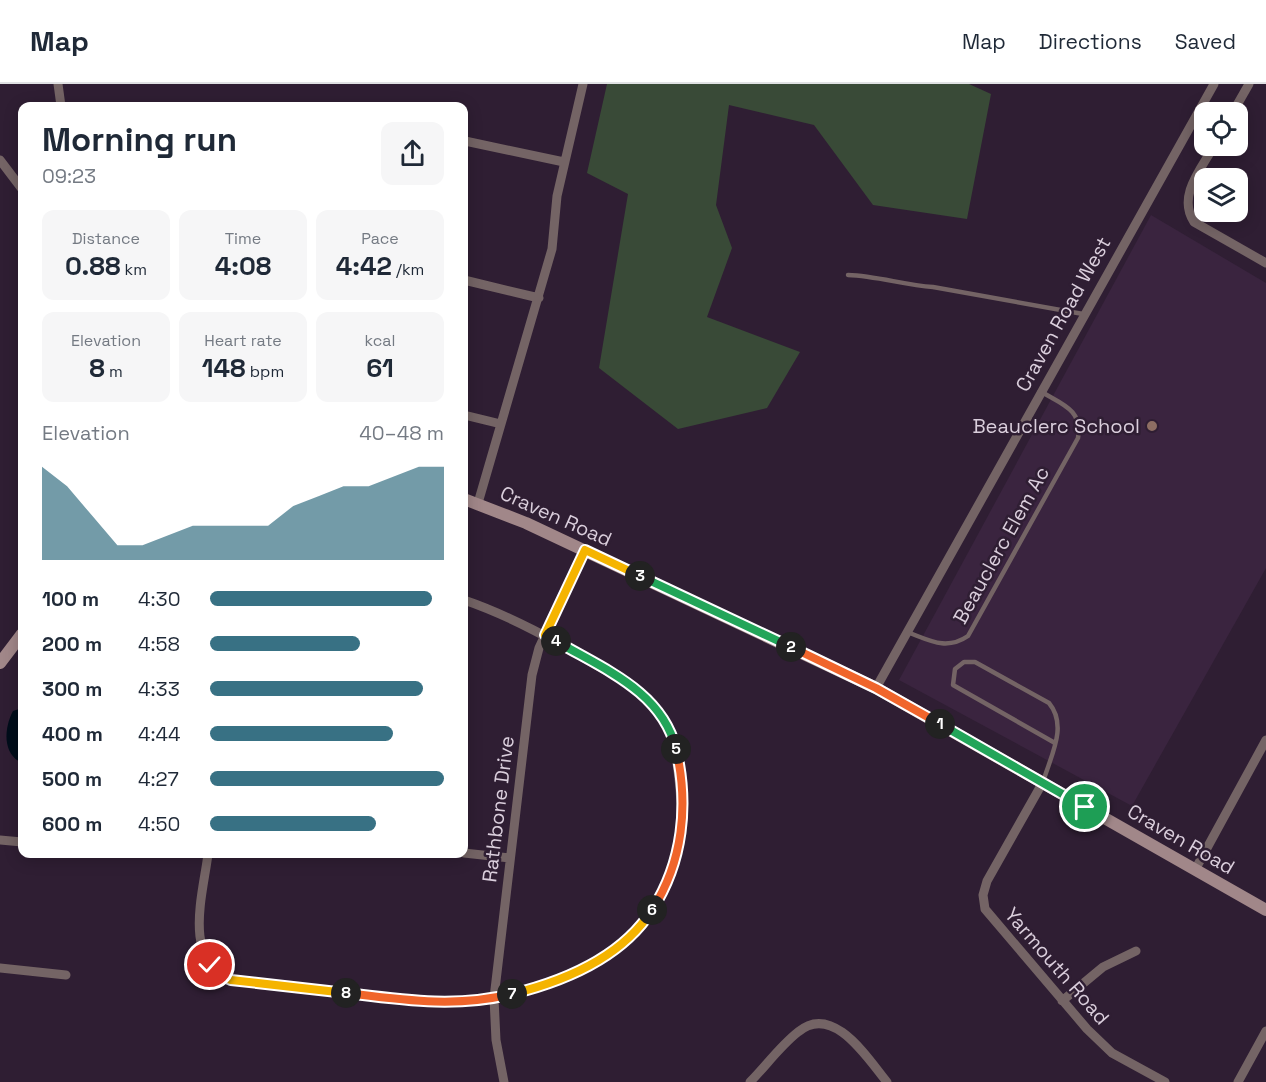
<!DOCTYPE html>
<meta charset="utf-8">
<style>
:root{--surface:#fff;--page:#f6f6f7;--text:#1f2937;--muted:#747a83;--line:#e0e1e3;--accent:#387184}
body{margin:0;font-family:"Space Grotesk",sans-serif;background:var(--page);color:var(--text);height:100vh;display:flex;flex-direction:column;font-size:22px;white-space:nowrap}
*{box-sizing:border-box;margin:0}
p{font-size:20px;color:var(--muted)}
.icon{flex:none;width:33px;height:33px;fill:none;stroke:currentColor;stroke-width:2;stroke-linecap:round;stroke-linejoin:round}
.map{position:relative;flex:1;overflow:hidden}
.side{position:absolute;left:18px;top:18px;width:450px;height:756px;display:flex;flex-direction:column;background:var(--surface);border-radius:12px;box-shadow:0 3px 15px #0003}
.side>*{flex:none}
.fabs{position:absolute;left:1194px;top:18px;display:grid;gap:12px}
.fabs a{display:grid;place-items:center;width:54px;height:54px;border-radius:12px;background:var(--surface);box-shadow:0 3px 15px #0003;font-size:30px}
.pin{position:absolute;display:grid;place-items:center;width:51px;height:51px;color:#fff;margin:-26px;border:3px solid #fff;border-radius:50%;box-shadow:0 2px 6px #0007}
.km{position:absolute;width:30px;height:30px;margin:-15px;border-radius:50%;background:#222;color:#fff;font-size:16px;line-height:30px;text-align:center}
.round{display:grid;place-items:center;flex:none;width:63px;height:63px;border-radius:12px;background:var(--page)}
.headline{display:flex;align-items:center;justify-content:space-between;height:102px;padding:0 24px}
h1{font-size:33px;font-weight:600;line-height:45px}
.metrics{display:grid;grid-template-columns:repeat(3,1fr);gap:9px;height:102px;padding:6px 24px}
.metrics div{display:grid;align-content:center;border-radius:12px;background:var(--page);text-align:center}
.metrics b{font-size:26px;font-weight:600}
.metrics small{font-size:16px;font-weight:400}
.metrics p{font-size:16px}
.chart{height:168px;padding:12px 24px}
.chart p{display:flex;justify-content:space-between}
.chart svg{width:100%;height:108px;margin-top:6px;fill:var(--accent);opacity:.7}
ul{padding:0 24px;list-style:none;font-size:20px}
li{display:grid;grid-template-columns:96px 72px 1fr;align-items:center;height:45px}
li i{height:15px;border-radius:8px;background:var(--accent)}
header{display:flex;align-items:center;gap:36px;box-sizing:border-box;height:84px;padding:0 30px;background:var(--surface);border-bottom:2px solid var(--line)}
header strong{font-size:28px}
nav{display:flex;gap:33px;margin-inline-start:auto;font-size:21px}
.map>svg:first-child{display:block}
.built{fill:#3a243f}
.green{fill:#394a37}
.water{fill:#000d1a}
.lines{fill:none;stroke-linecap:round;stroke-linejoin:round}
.lane{stroke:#746465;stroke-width:4.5}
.street{stroke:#746465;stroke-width:9}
.secondary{stroke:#a18789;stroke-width:12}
.split-1-casing{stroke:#fff;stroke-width:12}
.split-2-casing{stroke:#fff;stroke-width:12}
.split-3-casing{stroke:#fff;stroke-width:12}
.split-4-casing{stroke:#fff;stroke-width:12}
.split-5-casing{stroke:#fff;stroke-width:12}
.split-6-casing{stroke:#fff;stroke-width:12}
.split-7-casing{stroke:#fff;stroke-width:12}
.split-8-casing{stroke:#fff;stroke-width:12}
.split-9-casing{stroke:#fff;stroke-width:12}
.split-1{stroke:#22a559;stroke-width:8}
.split-2{stroke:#f0652b;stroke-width:8}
.split-3{stroke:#22a559;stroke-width:8}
.split-4{stroke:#f5b400;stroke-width:8}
.split-5{stroke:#22a559;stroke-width:8}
.split-6{stroke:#f0652b;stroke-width:8}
.split-7{stroke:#f5b400;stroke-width:8}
.split-8{stroke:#f0652b;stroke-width:8}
.split-9{stroke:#f5b400;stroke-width:8}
.education-dot{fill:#8d6e63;stroke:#2f1e33;stroke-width:2}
.labels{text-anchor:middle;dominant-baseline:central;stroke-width:5;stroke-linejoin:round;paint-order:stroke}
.street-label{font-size:20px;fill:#dacedc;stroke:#2f1e33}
.poi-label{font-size:20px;fill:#dacedc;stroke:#2f1e33;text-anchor:end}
</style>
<header>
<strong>Map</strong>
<nav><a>Map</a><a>Directions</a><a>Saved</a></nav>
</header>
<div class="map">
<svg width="1266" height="998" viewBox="0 0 1266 998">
<rect width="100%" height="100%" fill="#2f1e33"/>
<!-- built -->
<path class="built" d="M1151,131L1266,199V484L1132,722L899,596Z"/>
<!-- green -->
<path class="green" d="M607,0H969L991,10L967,135L873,121L814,41L729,21L716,121L732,164L707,233L800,268L767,324L678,345L599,284L628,110L587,89Z"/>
<!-- water -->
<path class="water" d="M22,624V679C2,670 4,644 13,627Z"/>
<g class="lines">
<!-- lane -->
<path class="lane" d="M848,191C877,192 904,201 933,203L1083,230
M907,548C929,556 946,567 968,552L1078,354C1083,325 1061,320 1040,307
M1043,698C1051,671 1068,642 1049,619L975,578H964L955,585L953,601L1055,659"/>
<!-- street -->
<path class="street" d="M58,0L61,22
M1233,28L1249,0
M465,57L564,78
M1214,62C1201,85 1177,112 1194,138L1266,179
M0,76L22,105
M464,196L539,214
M464,331L501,340
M478,419L552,165L557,112L583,0
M876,604L1214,0
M1043,698L987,797L983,811L985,825L1087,945L1112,969L1165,998
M0,756L22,758
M464,769L510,774
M208,770C203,811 182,876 231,896C272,900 313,905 353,910C413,917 470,924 529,906C629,875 690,815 680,705C677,673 674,646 653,621C639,603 617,593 598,582C555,557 511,532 464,516
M1195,786L1266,656
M0,884L66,891
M1062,917L1103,883L1136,867
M504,998L496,956L494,914L532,591L539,564L585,466
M750,998C766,982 780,962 798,948C833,918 868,975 887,998
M1238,998L1266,947"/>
<!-- secondary -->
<path class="secondary" d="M464,415L526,439L876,604L1266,826
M0,579L22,550"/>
</g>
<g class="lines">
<defs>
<path id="split-1" d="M940,640L1085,723"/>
<path id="split-2" d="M791,563L876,604L940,640"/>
<path id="split-3" d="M640,492L791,563"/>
<path id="split-4" d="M556,557L545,551L585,466L640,492"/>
<path id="split-5" d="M556,557C603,585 662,607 676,665"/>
<path id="split-6" d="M652,826C683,778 689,721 676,665"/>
<path id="split-7" d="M512,910C565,897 622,873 652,826"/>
<path id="split-8" d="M346,909C403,916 456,924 512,910"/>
<path id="split-9" d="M210,881L220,891L231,896L346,909"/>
</defs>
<!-- split-1 casing -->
<use href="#split-1" class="split-1-casing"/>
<!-- split-2 casing -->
<use href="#split-2" class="split-2-casing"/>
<!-- split-3 casing -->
<use href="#split-3" class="split-3-casing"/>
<!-- split-4 casing -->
<use href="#split-4" class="split-4-casing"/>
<!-- split-5 casing -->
<use href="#split-5" class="split-5-casing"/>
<!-- split-6 casing -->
<use href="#split-6" class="split-6-casing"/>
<!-- split-7 casing -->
<use href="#split-7" class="split-7-casing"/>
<!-- split-8 casing -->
<use href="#split-8" class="split-8-casing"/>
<!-- split-9 casing -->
<use href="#split-9" class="split-9-casing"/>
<!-- split-1 -->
<use href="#split-1" class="split-1"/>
<!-- split-2 -->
<use href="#split-2" class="split-2"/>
<!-- split-3 -->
<use href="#split-3" class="split-3"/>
<!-- split-4 -->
<use href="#split-4" class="split-4"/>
<!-- split-5 -->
<use href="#split-5" class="split-5"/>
<!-- split-6 -->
<use href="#split-6" class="split-6"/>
<!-- split-7 -->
<use href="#split-7" class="split-7"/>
<!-- split-8 -->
<use href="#split-8" class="split-8"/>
<!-- split-9 -->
<use href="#split-9" class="split-9"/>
</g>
<!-- markers -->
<circle class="education-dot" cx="1152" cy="342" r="6"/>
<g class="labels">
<!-- street labels -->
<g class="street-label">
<text transform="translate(1063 230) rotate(-61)">Craven Road West</text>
<text transform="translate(556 432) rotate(24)">Craven Road</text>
<text transform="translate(1001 461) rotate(-61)">Beauclerc Elem Ac</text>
<text transform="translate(498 725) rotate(-83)">Rathbone Drive</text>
<text transform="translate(1181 755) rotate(30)">Craven Road</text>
<text transform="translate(1057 882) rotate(49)">Yarmouth Road</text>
</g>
<!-- poi labels -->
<g class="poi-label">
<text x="1140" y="342">Beauclerc School</text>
</g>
</g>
</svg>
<div class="fabs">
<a><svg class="icon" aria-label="locate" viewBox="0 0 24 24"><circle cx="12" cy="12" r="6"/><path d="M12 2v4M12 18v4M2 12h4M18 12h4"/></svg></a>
<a><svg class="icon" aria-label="layers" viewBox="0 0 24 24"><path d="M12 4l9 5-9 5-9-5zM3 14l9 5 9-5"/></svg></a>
</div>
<div class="pin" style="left:1085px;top:723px;background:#1e9e55"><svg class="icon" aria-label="arrive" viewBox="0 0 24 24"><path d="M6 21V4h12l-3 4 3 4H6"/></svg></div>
<div class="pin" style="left:210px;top:881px;background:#d93025"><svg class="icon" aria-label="check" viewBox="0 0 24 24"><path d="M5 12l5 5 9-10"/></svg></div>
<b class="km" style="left:940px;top:640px">1</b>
<b class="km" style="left:791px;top:563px">2</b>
<b class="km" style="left:640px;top:492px">3</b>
<b class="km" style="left:556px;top:557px">4</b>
<b class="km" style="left:676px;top:665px">5</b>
<b class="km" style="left:652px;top:826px">6</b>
<b class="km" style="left:512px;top:910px">7</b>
<b class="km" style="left:346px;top:909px">8</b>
<section class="side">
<div class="headline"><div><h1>Morning run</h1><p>09:23</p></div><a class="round"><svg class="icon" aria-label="share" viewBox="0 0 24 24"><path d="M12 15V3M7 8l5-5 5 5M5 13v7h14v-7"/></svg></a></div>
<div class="metrics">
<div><p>Distance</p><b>0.88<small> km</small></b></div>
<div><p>Time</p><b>4:08</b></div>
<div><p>Pace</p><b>4:42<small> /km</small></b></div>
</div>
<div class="metrics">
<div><p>Elevation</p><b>8<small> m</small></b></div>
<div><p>Heart rate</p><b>148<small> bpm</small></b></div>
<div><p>kcal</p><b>61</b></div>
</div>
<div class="chart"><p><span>Elevation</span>40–48 m</p>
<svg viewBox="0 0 160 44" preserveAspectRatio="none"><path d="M0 44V6L10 14L20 26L30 38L40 38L50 34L60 30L70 30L80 30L90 30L100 22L110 18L120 14L130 14L140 10L150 6L160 6V44z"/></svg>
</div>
<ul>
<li><b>100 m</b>4:30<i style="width:95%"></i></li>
<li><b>200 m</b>4:58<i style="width:64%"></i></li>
<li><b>300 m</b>4:33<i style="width:91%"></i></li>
<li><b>400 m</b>4:44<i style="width:78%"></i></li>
<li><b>500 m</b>4:27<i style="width:100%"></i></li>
<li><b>600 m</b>4:50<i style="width:71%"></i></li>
</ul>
</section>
</div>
